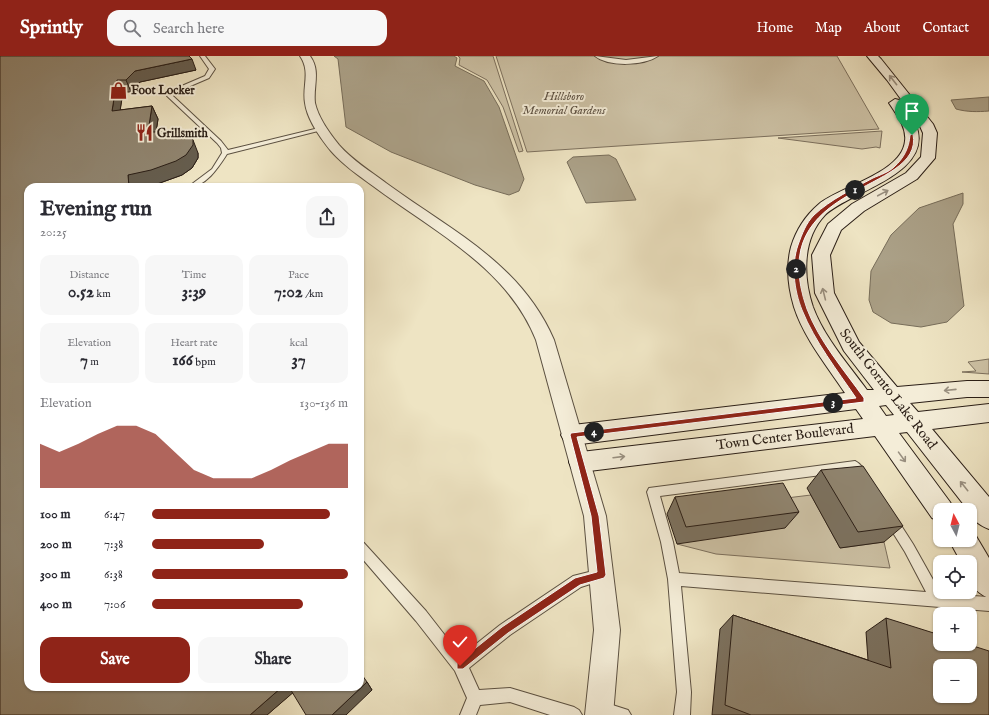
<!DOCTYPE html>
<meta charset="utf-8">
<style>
:root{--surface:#fff;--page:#f7f7f7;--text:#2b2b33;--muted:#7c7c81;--accent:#8f2418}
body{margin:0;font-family:"IM FELL English",serif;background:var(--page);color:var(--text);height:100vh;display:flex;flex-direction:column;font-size:15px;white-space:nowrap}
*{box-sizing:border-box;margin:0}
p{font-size:13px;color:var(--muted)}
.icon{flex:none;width:22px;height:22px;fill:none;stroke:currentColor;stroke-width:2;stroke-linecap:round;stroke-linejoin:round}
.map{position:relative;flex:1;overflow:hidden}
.drawer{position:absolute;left:24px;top:127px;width:340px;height:508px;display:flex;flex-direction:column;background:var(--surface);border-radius:12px;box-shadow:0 1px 3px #0004}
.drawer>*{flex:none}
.needle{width:26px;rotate:353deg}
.buttons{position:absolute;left:933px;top:447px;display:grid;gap:8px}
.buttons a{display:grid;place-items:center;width:44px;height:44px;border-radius:8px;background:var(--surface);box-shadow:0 1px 3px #0004;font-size:20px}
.pin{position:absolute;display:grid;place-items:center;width:34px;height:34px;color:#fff;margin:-41px -17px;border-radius:50% 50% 50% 0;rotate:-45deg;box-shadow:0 0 4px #0007}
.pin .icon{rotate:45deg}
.km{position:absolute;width:20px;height:20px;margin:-10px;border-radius:50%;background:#222;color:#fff;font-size:11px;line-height:20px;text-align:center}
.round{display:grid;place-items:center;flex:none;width:42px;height:42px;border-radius:12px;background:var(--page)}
.summary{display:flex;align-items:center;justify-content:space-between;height:68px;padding:0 16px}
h1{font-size:22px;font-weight:700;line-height:30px}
.metrics{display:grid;grid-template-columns:repeat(3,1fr);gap:6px;height:68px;padding:4px 16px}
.metrics div{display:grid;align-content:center;border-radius:10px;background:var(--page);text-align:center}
.metrics b{font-size:17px;font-weight:700}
.metrics small{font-size:11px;font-weight:400}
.metrics p{font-size:11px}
.chart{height:112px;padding:8px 16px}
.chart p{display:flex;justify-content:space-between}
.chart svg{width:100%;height:72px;margin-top:4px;fill:var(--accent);opacity:.7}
.primary-button{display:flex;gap:8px;margin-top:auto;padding:8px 16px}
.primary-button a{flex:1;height:46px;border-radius:12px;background:var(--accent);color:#fff;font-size:16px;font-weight:700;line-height:46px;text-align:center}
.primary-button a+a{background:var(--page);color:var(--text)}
ul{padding:0 16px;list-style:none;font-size:13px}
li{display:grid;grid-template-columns:64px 48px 1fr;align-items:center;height:30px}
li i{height:10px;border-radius:5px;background:var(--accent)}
header{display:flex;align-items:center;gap:24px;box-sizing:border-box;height:56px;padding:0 20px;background:var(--accent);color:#fff}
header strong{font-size:19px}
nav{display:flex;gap:22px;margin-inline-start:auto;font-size:14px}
.search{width:280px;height:36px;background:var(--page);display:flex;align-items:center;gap:10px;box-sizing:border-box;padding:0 14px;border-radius:12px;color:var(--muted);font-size:15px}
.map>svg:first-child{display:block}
.green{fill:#cdc2a6;stroke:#7c705e}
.water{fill:#aba188;stroke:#776d5a}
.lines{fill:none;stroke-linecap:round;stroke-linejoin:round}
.lane-casing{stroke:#5b5041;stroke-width:2}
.street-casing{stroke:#5b5041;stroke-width:2}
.secondary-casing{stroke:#2a1e16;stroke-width:2}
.lane{fill:#f4edd8;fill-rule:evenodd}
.street{fill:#f4edd8;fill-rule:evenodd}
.secondary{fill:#f4edd8;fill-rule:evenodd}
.wall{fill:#7c7260;stroke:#2a1e16}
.shaded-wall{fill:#655d4e;stroke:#2a1e16}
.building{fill:#908570;stroke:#2a1e16;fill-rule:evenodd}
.oneway{stroke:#999081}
.route{fill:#8f2418;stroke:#fff}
.labels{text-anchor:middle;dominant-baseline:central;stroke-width:4;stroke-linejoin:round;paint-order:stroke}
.far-poi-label{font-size:12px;font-weight:bold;fill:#2a1e16;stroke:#f4edd8;text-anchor:start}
.far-park-label{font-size:12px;font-style:italic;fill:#5b4f41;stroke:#f4edd8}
.street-label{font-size:14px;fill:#2a1e16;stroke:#f4edd8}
</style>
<header>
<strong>Sprintly</strong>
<div class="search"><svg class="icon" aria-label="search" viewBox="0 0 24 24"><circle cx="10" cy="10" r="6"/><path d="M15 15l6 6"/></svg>Search here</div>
<nav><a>Home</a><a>Map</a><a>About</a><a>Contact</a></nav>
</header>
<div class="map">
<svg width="989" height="659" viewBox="0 0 989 659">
<rect width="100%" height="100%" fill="#eee4c3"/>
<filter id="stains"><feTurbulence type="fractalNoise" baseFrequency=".005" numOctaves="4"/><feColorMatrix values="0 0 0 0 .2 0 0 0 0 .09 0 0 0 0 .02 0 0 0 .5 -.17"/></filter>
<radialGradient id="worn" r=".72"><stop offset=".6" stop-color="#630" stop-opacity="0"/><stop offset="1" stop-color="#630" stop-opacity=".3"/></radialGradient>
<!-- green -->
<path class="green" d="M458,0H493L523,95L519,96L503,51L487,24L459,9L460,2Z
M496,0H837L879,73L527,96Z
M882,75L880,92L876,91L862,93L778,82Z
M989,303V318L962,316L976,315L968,306Z
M811,439L840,492L884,486L890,512L716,498L677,488L770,444Z"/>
<!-- water -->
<path class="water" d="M334,0H454L457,2L455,10L484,25L499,51L524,123L519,135L509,139L475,129L391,96L346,71L338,3Z
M989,41V55C977,56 967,56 956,53L951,44Z
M609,99L616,103L636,144L586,147L567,106L573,101Z
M963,137V148L953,168L964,250L947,266L921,271L891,267L873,256L869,244L871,215L891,179L919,152Z"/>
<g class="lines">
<defs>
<path id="lane" d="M200,0H205L215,13L209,22L174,37L173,40L221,85L228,94L323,71L326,73L227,98C218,112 206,131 188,131L212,113L222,97L221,92L217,87L167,40L170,35L205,20L209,13Z
M595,0L626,4L658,0C644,10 608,11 595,0Z
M855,405C861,408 866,416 869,422L867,425C859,428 856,421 852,415L660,440L673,486L679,517L926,536L905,496L885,464L887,460L891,459L895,460L913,488L941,538L989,541V555L681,530L691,636L690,659H674L677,636L668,523L661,486L647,436L649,432Z
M360,485L364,487L426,555L461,600L500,569L573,520L601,513L606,515L607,519L606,523L581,531L510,579L469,612L479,634L510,632L574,651L579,654L582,659H550L510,646L480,649L476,659H460L467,642L455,615L416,565L360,500Z
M600,645L628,654L631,659H599L595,657L593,652L595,647Z"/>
<path id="street" d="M300,0H310C321,15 313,30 315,47C318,61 330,78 339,89C352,104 370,115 386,127C450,174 521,207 554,284L606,460L620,574L613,659H585L594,574L584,460L536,284C507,211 433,175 373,130C358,119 343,109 331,95C321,83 307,63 305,47C302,30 311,16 300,0Z"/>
<path id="secondary" d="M867,0H878L881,3L933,68L937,77L935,102L917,123L864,155L841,174L830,199L834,237L859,286L897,331L967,325H989V341H967L910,347L918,356L989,348V366L932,373L989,441V473C981,470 971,464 970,454H968L907,376L899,377L950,446L954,454H940V465L932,462L875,380L581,416L572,413L569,406L572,399L581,396L863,363L856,353L573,389L565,386L561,379L565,372L573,369L845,337C827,310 804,282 794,251C788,231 786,210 791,191C796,174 806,159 819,148C841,130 902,117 905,85C907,71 896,58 889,47L895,43L899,44C905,52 913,60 916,69C935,118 850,135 825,159C802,183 803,221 813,251C824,281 848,308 867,334H874L844,295L815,237L812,199L828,168L852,148L906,117L921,101L923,77L919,68L887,24ZM886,349L894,359L886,360L879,350Z
M970,474L973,475L989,502V542C971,535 970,524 970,506H961L949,484H970Z"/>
</defs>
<!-- lane casing -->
<use href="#lane" class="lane-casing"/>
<!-- street casing -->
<use href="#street" class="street-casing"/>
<!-- secondary casing -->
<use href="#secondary" class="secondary-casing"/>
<!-- lane -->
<use href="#lane" class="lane"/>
<!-- street -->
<use href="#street" class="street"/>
<!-- secondary -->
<use href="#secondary" class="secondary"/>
</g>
<!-- wall -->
<path class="wall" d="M0,0L196,14L140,26L131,36H123L120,54L152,50L158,63L156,76L198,97V102L192,112L182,119L157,128L141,131H28V631L367,626L372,634L292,637L267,659H0Z
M821,414L903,470L884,486L840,492L807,432Z
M675,441L799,456L785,472L677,488L667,458Z
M733,559L868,604L866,576L886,562L989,659H712L720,573Z"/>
<!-- shaded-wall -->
<path class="shaded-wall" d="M192,3L196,14L140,26L131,36L126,24L135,15Z
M117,24L123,36L118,68L112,55Z
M152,50L158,63L154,89L148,76Z
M193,84L198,97V102L192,112L182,119L157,128L141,131H129L128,119Z
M367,626L372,634L346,659H332Z
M282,631H291L295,635L267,659H250Z"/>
<!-- building -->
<path class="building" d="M0,0H189L192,3L135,15L126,24H117L112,55L152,50L148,76H168L172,73L180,74L191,80L193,84V89L186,99L176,105L151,114L128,119L129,131H28V631H282L250,659H0Z
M863,410L903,470L858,476L821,414Z
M783,427L799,456L686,471L675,441Z
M733,559L891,612L886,562L940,579V588H967L989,595V659H751L725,649ZM940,610H970V640H940Z
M360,616L367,626L332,659H306L289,631H360Z"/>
<!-- one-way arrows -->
<defs><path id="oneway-shaft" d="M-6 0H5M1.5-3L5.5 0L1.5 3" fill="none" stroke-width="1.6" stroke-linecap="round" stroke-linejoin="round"/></defs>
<g class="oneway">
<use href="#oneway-shaft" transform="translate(893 24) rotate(-128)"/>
<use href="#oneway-shaft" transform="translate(883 137) rotate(-28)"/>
<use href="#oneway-shaft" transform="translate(824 238) rotate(-104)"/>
<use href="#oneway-shaft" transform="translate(950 334) rotate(174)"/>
<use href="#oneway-shaft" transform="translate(619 401) rotate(-7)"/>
<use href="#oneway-shaft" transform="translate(902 401) rotate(54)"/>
<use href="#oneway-shaft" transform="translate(964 430) rotate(-129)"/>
</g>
<!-- route -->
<path class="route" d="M913,78C925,139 761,124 807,253C819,285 844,314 864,342V346L577,381L599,460L606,519L604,522L580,529L508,577L463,613H457V607L502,571L575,522L597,516L591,460L570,379L571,377L856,342C837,314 815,286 802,254C794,234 791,209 798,189C802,178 806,167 814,159C831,143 853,133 873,122C880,119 889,116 894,111C904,102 909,92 910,79Z"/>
<!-- icons -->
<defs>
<symbol id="shop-bare" viewBox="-9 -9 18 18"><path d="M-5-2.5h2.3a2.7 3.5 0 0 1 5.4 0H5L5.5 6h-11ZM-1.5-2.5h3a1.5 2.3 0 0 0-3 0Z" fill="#8f2418" stroke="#f4edd8" stroke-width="2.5" paint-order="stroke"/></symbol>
<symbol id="restaurant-bare" viewBox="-9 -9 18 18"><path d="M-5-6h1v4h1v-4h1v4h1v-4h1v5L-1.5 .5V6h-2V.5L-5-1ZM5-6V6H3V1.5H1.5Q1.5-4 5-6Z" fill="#8f2418" stroke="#f4edd8" stroke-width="2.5" paint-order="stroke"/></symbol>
</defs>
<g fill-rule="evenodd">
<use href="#shop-bare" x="106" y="22" width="25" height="25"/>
<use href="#restaurant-bare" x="132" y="64" width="25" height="25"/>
</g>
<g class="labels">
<!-- far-poi labels -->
<g class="far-poi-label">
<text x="131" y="34">Foot Locker</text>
<text x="157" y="77">Grillsmith</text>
</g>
<!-- far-park labels -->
<g class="far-park-label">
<text x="564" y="40">Hillsboro<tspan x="564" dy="14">Memorial Gardens</tspan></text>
</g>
<!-- street labels -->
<g class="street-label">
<text transform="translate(888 333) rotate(52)">South Gornto Lake Road</text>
<text transform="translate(785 381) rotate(-7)">Town Center Boulevard</text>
</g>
</g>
<rect width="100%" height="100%" filter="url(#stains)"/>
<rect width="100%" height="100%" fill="url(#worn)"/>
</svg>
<div class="buttons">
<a><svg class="needle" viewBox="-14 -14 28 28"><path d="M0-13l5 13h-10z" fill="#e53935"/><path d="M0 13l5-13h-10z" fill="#7c7c81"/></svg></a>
<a><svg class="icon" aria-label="locate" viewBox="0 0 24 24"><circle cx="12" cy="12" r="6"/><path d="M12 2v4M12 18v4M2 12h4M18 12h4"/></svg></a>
<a>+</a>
<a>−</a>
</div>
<div class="pin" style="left:912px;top:79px;background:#1e9e55"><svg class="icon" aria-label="arrive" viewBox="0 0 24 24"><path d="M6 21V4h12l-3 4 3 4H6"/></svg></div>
<div class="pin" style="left:460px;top:610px;background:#d93025"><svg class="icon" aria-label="check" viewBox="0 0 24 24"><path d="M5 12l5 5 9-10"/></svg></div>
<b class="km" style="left:855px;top:134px">1</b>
<b class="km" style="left:796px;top:213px">2</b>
<b class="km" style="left:833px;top:347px">3</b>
<b class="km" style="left:594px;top:376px">4</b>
<section class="drawer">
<div class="summary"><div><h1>Evening run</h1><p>20:25</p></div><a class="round"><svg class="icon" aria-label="share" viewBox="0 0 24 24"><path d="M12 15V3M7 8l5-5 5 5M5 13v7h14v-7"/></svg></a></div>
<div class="metrics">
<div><p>Distance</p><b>0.52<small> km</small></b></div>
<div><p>Time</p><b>3:39</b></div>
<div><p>Pace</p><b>7:02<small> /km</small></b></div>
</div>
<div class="metrics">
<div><p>Elevation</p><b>7<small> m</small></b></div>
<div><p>Heart rate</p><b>166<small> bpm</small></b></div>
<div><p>kcal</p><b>37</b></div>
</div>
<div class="chart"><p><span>Elevation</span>130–136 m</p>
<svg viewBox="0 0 160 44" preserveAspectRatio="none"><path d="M0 44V17L10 22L20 17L30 11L40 6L50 6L60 11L70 22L80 33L90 38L100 38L110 38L120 33L130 27L140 22L150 17L160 17V44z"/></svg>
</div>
<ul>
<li><b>100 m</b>6:47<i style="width:91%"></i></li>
<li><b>200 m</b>7:38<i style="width:57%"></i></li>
<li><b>300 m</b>6:38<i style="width:100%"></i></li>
<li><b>400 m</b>7:06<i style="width:77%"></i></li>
</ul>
<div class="primary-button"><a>Save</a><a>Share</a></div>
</section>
</div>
